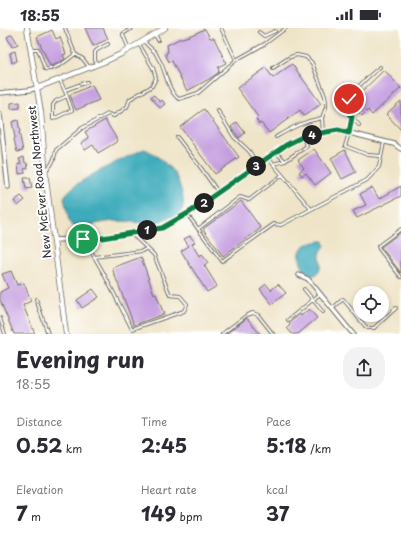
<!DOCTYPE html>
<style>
:root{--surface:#fff;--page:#f2f2f3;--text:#2b2b33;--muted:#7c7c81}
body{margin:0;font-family:"Playpen Sans",sans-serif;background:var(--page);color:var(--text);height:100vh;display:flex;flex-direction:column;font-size:15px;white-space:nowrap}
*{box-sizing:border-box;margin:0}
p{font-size:13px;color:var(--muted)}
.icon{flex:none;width:22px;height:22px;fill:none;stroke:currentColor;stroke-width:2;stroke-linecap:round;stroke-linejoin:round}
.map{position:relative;height:306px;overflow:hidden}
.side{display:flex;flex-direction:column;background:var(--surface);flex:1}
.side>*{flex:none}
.controls{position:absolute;left:353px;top:258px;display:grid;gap:8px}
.controls a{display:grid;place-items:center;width:36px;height:36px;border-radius:50%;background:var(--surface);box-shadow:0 2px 6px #0003;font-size:20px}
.pin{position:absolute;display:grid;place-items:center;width:34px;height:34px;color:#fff;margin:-17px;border:2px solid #fff;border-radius:50%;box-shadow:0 1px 4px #0007}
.km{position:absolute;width:20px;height:20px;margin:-10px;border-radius:50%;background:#222;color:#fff;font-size:11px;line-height:20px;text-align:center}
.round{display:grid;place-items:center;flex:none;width:42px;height:42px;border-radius:16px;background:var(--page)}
.head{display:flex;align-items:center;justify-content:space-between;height:68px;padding:0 16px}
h1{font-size:22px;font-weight:700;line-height:30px}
.figures{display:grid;grid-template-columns:repeat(3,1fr);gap:6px;height:68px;padding:4px 16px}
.figures div{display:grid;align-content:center}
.figures b{font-size:20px;font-weight:700}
.figures small{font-size:11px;font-weight:400}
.figures p{font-size:11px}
.status{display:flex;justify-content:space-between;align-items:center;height:28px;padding:0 20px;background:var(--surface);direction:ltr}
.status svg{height:11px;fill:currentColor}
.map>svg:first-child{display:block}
.water{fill:#3dabbb;stroke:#346b73}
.building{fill:#c49ddf}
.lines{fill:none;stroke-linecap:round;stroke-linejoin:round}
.service-casing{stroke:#706c62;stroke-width:4}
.minor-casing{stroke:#706c62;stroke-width:5.5}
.tertiary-casing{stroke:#706c62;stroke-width:6}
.service{stroke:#fff;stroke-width:2}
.minor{stroke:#fff;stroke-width:3.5}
.tertiary{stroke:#fff;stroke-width:4.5}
.route-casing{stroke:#fff;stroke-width:8}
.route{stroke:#0b8043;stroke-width:5}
.labels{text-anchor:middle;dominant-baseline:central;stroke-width:4;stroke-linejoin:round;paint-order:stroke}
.street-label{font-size:11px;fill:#2b2b2b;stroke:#fff}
</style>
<div class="status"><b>18:55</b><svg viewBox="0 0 49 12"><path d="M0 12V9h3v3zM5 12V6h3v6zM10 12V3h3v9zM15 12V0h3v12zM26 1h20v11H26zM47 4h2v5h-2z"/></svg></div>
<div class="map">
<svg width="401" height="306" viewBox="0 0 401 306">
<rect width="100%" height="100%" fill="#fff"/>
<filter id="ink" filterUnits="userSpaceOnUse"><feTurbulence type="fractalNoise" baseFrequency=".025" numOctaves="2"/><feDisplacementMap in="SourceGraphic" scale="8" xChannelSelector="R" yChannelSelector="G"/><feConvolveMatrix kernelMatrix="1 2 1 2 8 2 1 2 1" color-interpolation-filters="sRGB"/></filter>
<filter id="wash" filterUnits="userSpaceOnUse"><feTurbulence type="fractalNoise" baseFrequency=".012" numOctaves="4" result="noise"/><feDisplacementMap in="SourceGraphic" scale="16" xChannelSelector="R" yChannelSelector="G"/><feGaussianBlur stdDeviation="0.9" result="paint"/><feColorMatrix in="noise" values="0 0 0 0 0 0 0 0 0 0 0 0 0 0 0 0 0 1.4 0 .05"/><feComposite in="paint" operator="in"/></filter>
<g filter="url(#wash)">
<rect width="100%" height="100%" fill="#efe4c7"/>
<!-- water -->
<path class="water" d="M144,121C153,123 172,140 176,148C180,156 187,177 181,184C178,187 171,189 167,190C161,193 155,195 149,195C138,195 126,193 115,193C103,194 91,197 79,199L73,198L69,193L64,170C68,155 129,128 144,121Z
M320,213H324L325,218C314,229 326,235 317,246L312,248C310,247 307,245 306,244C301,239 297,227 302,220C305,216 315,214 320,213Z"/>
<g id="blocks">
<!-- building -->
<path class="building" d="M85,0H103L108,11L93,18Z
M205,1L210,10H214L226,35L218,39L219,44L211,50L187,63L172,33L169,34L166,28V25L168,24L167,17L179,11L189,8Z
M52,2L56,11L60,9L66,26L63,27L65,31L56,36L50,38L37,9Z
M12,6L18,16L12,19L7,9Z
M15,23L17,33L12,35L10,25Z
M292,36L321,76L304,88L300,82L269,105L261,95L259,96L256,91L258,89L237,60L266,40L273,50Z
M384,42L401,60L372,87L368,82L362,88L354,80L360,74L356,69Z
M92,57L99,72L76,82L70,67Z
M154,67L160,74L162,72L165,76L160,80L151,69Z
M401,73V102L386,86Z
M20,74V80L11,81V75Z
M204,81L239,129L215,146L180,99Z
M18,92L20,104H19L23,123L17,124L14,111L15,110L12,94Z
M105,92L118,113L98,125L93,117L85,122L81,115L89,110L85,104Z
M237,94L245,105L239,110L231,99Z
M314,121L331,145L315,157L306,145L302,148L299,144L304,140L298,132Z
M345,122L356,144L342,151L331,130Z
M24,129L25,135H27L28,140L24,141L25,145L19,146L18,136H21L19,131Z
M24,150H30L32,160L26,161Z
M401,158V168L357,190L353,183L366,177L360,166L372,159L379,171Z
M21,168L25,172L18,178L14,173Z
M241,173L261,200L223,228L203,201Z
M401,204V245L381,219Z
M190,208L195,214L192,216L199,228L202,226L208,235L204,237L217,258L207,264L181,223L189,218L184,211Z
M141,229L154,266H156L164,286L134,297L112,240Z
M11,243L17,257L24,255L31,273L23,277L35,306H14L0,272V264L8,260L2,246Z
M266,256L271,262L278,256L286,265L272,276L260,261Z
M93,261L99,269L82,280L77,272Z
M309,281L317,290L298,306H292L287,300L290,297L289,295L300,286L301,288Z
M247,290L260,306H226Z"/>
</g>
</g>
<g filter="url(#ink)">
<use href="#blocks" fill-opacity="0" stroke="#706c62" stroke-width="1"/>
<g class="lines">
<defs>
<path id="service" d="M65,0L75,26L83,31L89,39
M221,0L236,32L266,15L286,0
M259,4L264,8L275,3
M155,6L158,12
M144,13C147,18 151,20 155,24C157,28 159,32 161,35C166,46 169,65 179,71L198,65L236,32
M32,21H38L45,41C55,43 68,32 75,26
M129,21L123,7V6L132,0
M97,37L95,32V24L97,22L108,16
M380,39C364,52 353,62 344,81L352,89L349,105L345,118L368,127L381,128
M273,40L290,29L297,27L306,29L312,35L325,68L326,74V79L322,90L323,105
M60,52L67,68L56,73L53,77V91L72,82L67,68
M65,62L87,54
M218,83L234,109L249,123L258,137
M352,89L359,97
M177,109L201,140L218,164
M276,109C291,100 304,93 322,90
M276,124L285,133
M268,130L311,181
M273,136L285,133L307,118L302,109
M47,141L51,137L54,131L56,122L82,100L108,86L114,88L127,79L130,71L149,60L152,58L156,50L153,40L139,16
M187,186L222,233L274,196L281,197L367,152L379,139L384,114
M198,201L240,169L249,172L282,147
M401,201L378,218L379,221L401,249
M84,211L103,244L132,301L184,283L187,276L180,268L170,267L154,227L132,206
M94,229L142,223L147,220
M304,261L323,284
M36,271L48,306
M332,281L343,271L365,298L368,300H374L396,280
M0,290L5,306
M288,292L320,266
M222,306L247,287L253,285L258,287L273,306"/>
<path id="minor" d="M0,65L29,62L37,60
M0,87L8,159
M54,212L102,210L162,200L190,184L286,117L304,108L338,102L394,116L401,121
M299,247L308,251L353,306"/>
<path id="tertiary" d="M27,0L41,85L46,152L66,306
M37,60L106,33L121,26L165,0"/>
</defs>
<!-- service casing -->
<use href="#service" class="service-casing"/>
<!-- minor casing -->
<use href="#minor" class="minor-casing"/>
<!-- tertiary casing -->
<use href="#tertiary" class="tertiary-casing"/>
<!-- service -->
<use href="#service" class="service"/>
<!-- minor -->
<use href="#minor" class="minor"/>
<!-- tertiary -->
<use href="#tertiary" class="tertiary"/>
</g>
</g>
<g class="lines" filter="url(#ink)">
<defs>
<path id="route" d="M83,211L102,210L162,200L190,184L286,117L304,108L338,102L349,105L352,89L344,80L349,71"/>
</defs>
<!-- route casing -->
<use href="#route" class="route-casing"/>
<!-- route -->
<use href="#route" class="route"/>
</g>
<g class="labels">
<!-- street labels -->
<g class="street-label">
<text transform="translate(39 154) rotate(-96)">New McEver Road Northwest</text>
</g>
</g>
</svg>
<div class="controls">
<a><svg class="icon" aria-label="locate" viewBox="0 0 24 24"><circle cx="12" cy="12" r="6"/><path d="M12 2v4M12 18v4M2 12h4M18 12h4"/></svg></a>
</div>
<div class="pin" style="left:83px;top:211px;background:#1e9e55"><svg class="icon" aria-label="arrive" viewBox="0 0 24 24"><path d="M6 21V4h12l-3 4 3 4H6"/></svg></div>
<div class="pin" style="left:349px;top:71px;background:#d93025"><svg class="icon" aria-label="check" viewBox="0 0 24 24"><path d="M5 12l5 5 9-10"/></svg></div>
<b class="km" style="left:147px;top:202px">1</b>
<b class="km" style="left:204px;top:175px">2</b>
<b class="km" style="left:256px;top:138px">3</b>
<b class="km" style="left:312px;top:107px">4</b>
</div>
<section class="side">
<div class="head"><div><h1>Evening run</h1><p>18:55</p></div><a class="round"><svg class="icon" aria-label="share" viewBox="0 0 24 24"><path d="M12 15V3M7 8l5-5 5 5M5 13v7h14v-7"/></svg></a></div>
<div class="figures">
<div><p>Distance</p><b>0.52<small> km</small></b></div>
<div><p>Time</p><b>2:45</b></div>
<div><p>Pace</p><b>5:18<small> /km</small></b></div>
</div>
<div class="figures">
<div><p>Elevation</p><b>7<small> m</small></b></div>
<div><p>Heart rate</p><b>149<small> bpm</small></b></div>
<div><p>kcal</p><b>37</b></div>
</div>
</section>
